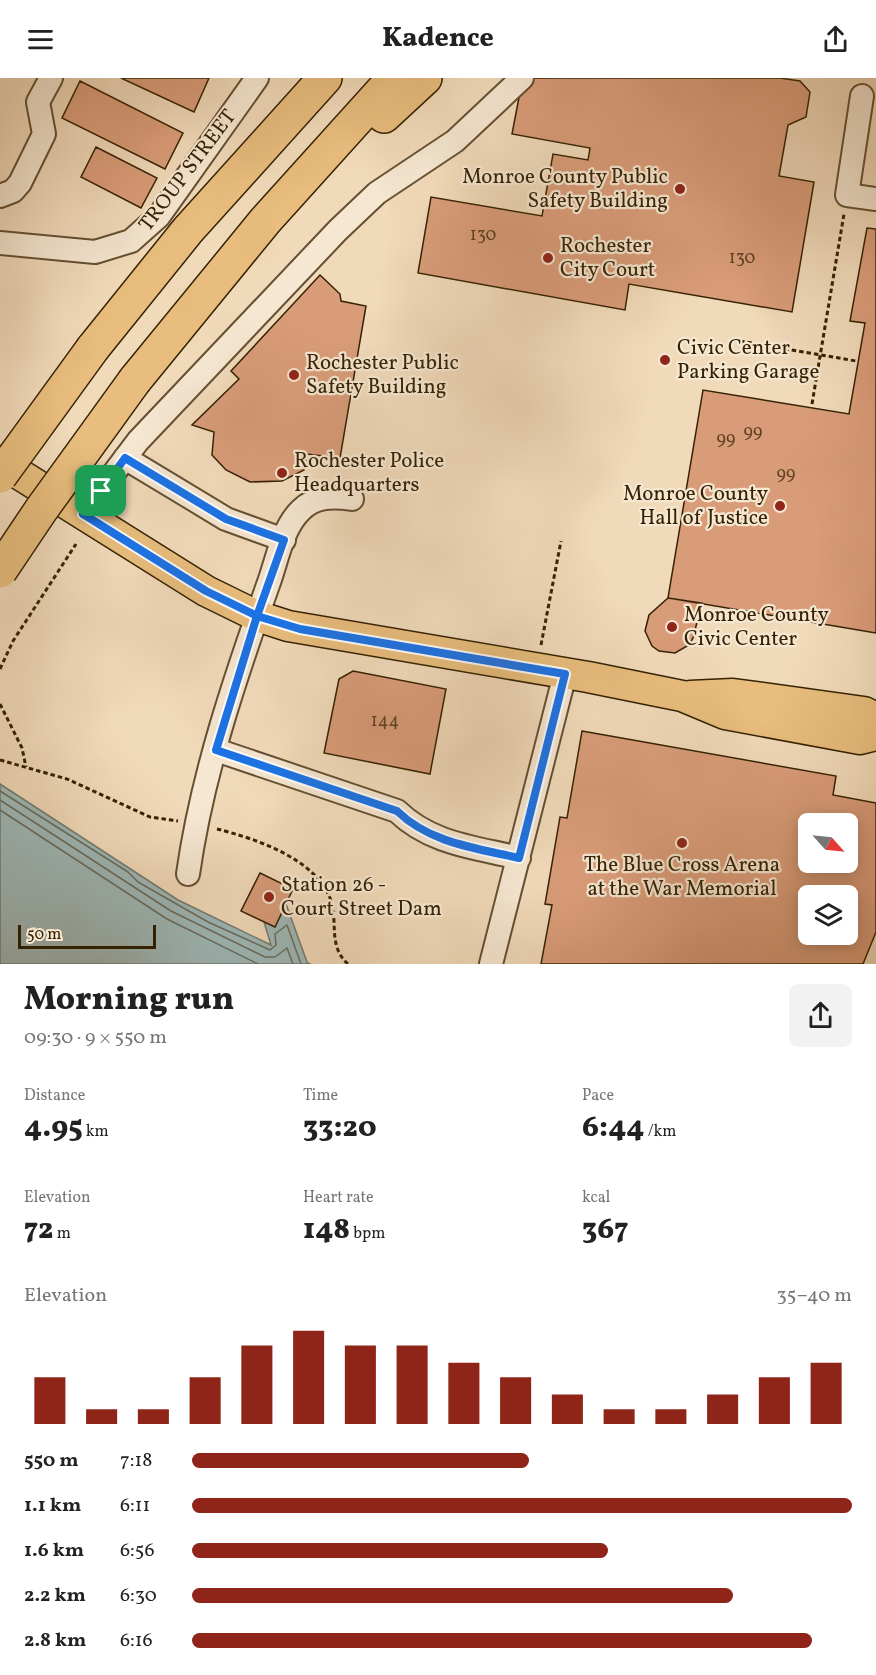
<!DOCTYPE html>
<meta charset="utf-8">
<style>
:root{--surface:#fff;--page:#f2f2f2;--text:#222;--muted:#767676;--accent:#8f2418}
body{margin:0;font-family:Vollkorn,serif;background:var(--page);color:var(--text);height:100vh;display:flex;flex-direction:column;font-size:22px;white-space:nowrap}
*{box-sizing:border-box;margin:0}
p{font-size:20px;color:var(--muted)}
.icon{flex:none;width:33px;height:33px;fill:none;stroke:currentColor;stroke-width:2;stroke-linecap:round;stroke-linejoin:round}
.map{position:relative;height:886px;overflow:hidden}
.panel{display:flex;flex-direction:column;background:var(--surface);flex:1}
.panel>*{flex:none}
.needle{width:39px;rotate:117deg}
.controls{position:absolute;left:798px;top:735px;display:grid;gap:12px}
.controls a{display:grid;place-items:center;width:60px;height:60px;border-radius:9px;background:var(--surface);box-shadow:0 3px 15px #0003;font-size:30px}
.scale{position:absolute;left:18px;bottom:15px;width:138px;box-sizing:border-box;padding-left:6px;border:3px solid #352203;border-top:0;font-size:16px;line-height:21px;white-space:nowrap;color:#352203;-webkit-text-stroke:4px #f6e7d2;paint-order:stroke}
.pin{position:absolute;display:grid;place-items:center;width:51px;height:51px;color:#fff;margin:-26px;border-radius:12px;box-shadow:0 3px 9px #0006}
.round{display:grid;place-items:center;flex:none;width:63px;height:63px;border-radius:9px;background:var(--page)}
.overview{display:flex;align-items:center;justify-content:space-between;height:102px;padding:0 24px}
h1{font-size:33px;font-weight:800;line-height:45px}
.stats{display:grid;grid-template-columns:repeat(3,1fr);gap:9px;height:102px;padding:6px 24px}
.stats div{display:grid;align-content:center}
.stats b{font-size:30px;font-weight:800}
.stats small{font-size:16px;font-weight:400}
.stats p{font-size:16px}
.chart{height:168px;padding:12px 24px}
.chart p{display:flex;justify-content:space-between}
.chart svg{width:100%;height:108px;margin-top:6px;stroke:var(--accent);stroke-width:6}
ul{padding:0 24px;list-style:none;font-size:20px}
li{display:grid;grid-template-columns:96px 72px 1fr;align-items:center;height:45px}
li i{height:15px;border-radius:8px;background:var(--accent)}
header{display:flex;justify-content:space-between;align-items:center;height:78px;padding:0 24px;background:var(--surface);font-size:27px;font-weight:800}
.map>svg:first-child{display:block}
.water{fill:#9eb8b8;stroke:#747c70;stroke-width:1.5}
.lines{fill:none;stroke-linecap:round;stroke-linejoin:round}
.shore{stroke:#6a6d5e;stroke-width:1.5}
.building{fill:#d99c79;stroke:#352203;stroke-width:1.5;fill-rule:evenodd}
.minor-casing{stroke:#645031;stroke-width:26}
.major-casing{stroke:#352203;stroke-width:33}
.highway-casing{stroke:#352203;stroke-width:36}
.path{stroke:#352203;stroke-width:3;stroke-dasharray:4.5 3;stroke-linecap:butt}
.minor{stroke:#f6e7d2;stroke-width:22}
.major{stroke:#e8bd7d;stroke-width:30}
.highway{stroke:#e8bd7d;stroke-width:33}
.highway-bridge-casing{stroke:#352203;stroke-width:36;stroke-linecap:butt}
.highway-bridge{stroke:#e8bd7d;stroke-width:33}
.route-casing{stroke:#fff;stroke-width:12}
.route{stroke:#1a73e8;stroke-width:8}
.poi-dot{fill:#8f2418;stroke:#f6e7d2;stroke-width:2}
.labels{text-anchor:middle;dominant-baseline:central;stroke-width:4.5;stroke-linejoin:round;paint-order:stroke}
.number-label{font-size:18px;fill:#5e4020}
.street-label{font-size:21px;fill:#352203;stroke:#f6e7d2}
.poi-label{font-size:21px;fill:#352203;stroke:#f6e7d2;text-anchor:start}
</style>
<header><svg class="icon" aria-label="menu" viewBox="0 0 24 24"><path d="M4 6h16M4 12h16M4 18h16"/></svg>Kadence<svg class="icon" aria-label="share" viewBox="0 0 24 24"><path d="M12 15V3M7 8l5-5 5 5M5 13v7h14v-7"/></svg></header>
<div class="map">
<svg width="876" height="886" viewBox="0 0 876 886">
<rect width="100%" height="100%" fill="#f1daba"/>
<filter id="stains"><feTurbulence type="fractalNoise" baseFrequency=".00333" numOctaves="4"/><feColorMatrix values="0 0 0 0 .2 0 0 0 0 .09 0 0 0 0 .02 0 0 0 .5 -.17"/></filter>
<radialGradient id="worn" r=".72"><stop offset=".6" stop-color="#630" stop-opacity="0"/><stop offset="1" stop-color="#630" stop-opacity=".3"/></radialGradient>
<!-- water -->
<path class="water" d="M0,706L178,822L271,867L264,844L275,849L286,826L307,884L310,886H0Z"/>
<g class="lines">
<!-- shore -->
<path class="shore" d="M0,713L128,794L138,804L208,844L270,872L276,867L275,856L287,847L301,886
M0,722L171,833L265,879H275L287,870L293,886
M0,732L167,841L258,886"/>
</g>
<!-- building -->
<path class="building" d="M121,0H209L194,34Z
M531,0H780L800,3L810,14L806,39L788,47L779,98L814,104L792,234L629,206L625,232L418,195L431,119L542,138L553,76L588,82L590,70L512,56L521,9Z
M80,3L183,55L165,91L62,40Z
M96,69L157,100L141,130L81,99Z
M867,150L876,151V555L668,520L703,312L849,336L865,245L850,243Z
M320,197L340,216L341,223L366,228L340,380L307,376L304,392L282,403L250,404L226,392L212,377L214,354L192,347L239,301L231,293Z
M668,520L702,525L693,560L689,567L675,575L659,573L652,568L645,553L649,537Z
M353,593L446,611L430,696L324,675L339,601Z
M582,653L836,698L833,717L876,725V854L863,886H541L552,827L545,826L560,739L567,740ZM808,746H848V784H808ZM808,818H848V856H808Z
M260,795L293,811L275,849L241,833Z"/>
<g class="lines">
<defs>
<path id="minor" d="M862,18L847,117L876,121
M0,118L13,113L20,105L44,56L38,24L51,0
M0,165L95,174L131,163L159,138L257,0
M125,380L226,441L284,462
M83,436L138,363L338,152L377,115L455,63L522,0
M216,672L397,733C431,766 474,769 519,780
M188,796C202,697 235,600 268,507C277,483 282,450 301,432C315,418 333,418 352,421
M491,886L565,596"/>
<path id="major" d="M0,384L206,513L257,538L288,548L588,599L682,618L725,636L860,661L876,657
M690,618L733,616L864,634L876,640"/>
<path id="highway" d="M384,38L425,0
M93,270L188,152L325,0
M135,302L265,143L394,0"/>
</defs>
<!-- minor casing -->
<use href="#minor" class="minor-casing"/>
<!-- major casing -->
<use href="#major" class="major-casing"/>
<!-- highway casing -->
<use href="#highway" class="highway-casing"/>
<!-- path -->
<path class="path" d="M740,263L856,283
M812,326L844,136
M541,567L561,463
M0,591L13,563L76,466
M0,626L22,670L26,689
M0,682L67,701L150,739L178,743
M217,751C257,761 320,782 332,826C337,848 329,869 348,886"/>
<!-- minor -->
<use href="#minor" class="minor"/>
<!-- major -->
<use href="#major" class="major"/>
<!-- highway -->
<use href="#highway" class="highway"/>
<defs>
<path id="highway-bridge" d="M0,398L93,270
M0,493L41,432L135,302"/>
</defs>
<!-- highway-bridge casing -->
<use href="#highway-bridge" class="highway-bridge-casing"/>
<!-- highway-bridge -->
<use href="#highway-bridge" class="highway-bridge"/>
</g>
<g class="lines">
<defs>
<path id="route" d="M101,413L83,436L206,513L257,538L216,672L397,733C430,765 475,770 519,780L565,596L300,551L257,538L284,462L226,441L125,380L101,413"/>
</defs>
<!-- route casing -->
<use href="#route" class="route-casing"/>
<!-- route -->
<use href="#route" class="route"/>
</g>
<!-- markers -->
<g class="poi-dot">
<circle cx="680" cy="111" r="6"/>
<circle cx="548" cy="180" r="6"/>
<circle cx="665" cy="282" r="6"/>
<circle cx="294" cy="297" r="6"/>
<circle cx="282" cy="395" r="6"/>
<circle cx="780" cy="428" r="6"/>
<circle cx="672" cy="549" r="6"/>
<circle cx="682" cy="765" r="6"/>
<circle cx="269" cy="819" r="6"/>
</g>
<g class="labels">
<!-- number labels -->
<g class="number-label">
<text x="483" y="157">130</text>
<text x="742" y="180">130</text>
<text x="753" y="354">99</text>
<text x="726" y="361">99</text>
<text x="786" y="396">99</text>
<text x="385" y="643">144</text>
</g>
<!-- street labels -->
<g class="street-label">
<text transform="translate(188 93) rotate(-53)">TROUP STREET</text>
</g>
<!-- poi labels -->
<g class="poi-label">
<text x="668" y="99" text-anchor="end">Monroe County Public<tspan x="668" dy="24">Safety Building</tspan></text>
<text x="560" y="168">Rochester<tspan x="560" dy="24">City Court</tspan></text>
<text x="677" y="270">Civic Center<tspan x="677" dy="24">Parking Garage</tspan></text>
<text x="306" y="285">Rochester Public<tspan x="306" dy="24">Safety Building</tspan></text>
<text x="294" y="383">Rochester Police<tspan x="294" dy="24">Headquarters</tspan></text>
<text x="768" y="416" text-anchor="end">Monroe County<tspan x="768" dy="24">Hall of Justice</tspan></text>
<text x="684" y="537">Monroe County<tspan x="684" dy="24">Civic Center</tspan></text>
<text x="682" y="787" text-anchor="middle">The Blue Cross Arena<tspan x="682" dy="24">at the War Memorial</tspan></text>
<text x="281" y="807">Station 26 -<tspan x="281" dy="24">Court Street Dam</tspan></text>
</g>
</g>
<rect width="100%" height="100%" filter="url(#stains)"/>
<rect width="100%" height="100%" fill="url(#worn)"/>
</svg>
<div class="controls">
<a><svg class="needle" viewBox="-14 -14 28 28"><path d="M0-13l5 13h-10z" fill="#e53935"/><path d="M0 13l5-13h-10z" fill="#767676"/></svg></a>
<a><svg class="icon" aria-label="layers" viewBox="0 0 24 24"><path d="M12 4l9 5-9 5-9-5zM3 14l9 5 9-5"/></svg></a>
</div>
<div class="scale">50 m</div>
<div class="pin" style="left:101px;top:413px;background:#1e9e55"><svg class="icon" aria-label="arrive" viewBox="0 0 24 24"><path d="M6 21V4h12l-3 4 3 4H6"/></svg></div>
</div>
<section class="panel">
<div class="overview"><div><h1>Morning run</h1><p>09:30 · 9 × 550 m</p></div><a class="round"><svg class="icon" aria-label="share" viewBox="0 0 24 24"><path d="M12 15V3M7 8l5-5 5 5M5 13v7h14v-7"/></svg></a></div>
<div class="stats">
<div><p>Distance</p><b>4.95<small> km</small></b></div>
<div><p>Time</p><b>33:20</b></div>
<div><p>Pace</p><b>6:44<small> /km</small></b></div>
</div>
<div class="stats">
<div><p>Elevation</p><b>72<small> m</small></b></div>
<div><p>Heart rate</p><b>148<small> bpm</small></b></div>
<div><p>kcal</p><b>367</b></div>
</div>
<div class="chart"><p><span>Elevation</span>35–40 m</p>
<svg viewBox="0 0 160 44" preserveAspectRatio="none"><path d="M5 44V25M15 44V38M25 44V38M35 44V25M45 44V12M55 44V6M65 44V12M75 44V12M85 44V19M95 44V25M105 44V32M115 44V38M125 44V38M135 44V32M145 44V25M155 44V19"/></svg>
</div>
<ul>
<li><b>550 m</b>7:18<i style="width:51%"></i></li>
<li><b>1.1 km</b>6:11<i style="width:100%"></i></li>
<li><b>1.6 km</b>6:56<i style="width:63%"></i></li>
<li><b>2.2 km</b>6:30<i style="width:82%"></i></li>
<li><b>2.8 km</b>6:16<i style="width:94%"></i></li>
</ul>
</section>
